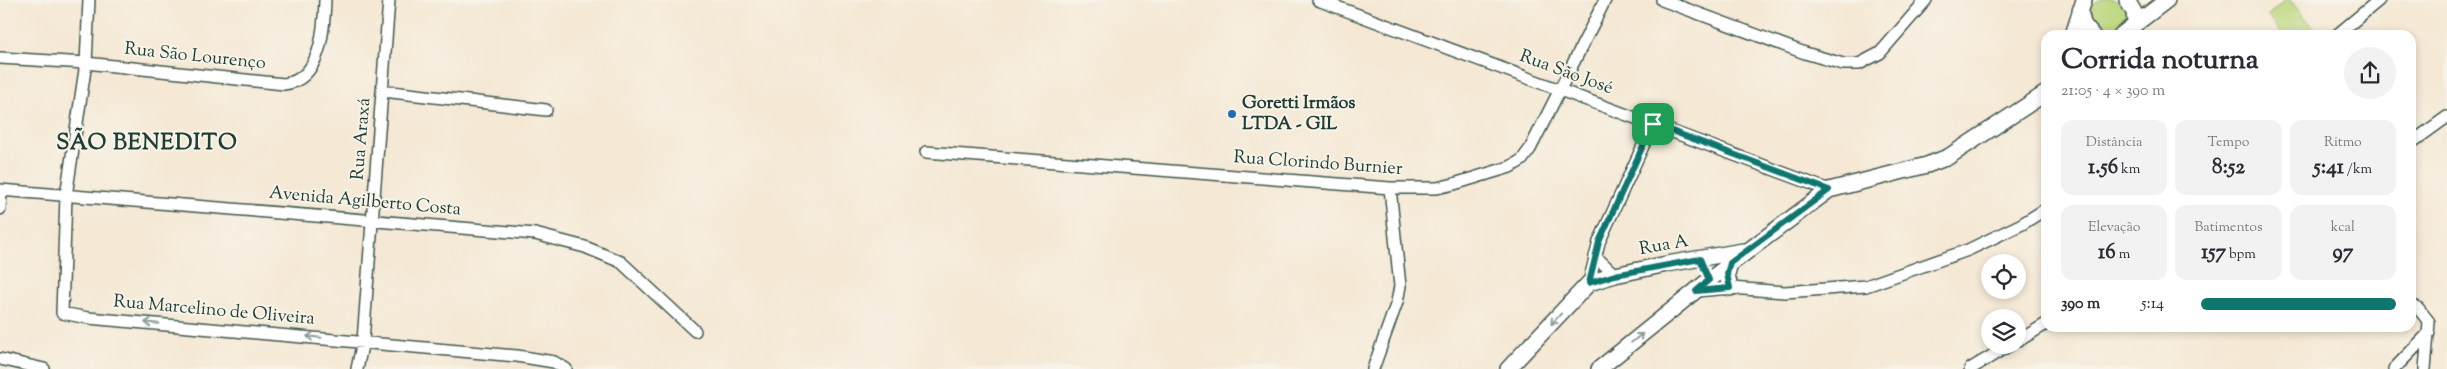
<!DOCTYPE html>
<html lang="pt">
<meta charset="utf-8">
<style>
:root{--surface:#fff;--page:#f2f2f3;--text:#2b2b33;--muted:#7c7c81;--accent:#0f766e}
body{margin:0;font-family:"Sorts Mill Goudy",serif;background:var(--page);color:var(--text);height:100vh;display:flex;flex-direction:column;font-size:19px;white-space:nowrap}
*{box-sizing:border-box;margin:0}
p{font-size:16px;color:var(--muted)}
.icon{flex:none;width:28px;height:28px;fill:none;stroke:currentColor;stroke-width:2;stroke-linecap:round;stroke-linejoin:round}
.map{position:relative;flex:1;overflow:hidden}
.drawer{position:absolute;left:2041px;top:30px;width:375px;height:302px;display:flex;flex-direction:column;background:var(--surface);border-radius:15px;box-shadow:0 2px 8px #0003}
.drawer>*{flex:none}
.tools{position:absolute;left:1981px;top:254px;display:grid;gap:10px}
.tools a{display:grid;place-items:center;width:45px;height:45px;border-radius:50%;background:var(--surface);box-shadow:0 2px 8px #0003;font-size:25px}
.pin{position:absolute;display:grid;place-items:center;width:42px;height:42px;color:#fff;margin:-21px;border-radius:10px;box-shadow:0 2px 8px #0006}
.round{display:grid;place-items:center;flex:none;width:52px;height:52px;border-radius:26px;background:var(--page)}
.summary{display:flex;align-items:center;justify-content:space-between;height:85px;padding:0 20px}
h1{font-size:28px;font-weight:700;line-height:38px}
.figures{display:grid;grid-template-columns:repeat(3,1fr);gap:8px;height:85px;padding:5px 20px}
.figures div{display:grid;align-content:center;border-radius:12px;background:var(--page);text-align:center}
.figures b{font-size:21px;font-weight:700}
.figures small{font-size:14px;font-weight:400}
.figures p{font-size:14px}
ul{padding:0 20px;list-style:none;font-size:16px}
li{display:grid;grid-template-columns:80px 60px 1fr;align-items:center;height:38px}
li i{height:12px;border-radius:6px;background:var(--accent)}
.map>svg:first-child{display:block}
.green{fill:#bcd77d;stroke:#6e8a58}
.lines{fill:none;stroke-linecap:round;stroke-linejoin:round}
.street-casing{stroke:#3f574c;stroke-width:14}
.secondary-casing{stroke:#3f574c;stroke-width:18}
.street{stroke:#fff;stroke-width:11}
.secondary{stroke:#fff;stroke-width:15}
.oneway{stroke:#8f9e9a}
.route-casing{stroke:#fff;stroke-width:10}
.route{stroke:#0f766e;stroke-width:6}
.poi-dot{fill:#1f6fb2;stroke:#f7f3e8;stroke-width:2}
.labels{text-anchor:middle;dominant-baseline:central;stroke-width:4;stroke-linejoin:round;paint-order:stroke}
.street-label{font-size:18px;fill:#1f3d34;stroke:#f7f3e8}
.poi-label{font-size:18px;font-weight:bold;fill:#1f3d34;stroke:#f7f3e8;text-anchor:start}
.district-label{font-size:22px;font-weight:bold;letter-spacing:1px;fill:#1f3d34;stroke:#f7f3e8}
</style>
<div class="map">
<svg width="2447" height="369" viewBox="0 0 2447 369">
<rect width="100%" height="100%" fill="#f7f3e8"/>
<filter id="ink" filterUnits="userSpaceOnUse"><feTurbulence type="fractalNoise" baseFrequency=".02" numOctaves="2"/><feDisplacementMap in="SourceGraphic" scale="10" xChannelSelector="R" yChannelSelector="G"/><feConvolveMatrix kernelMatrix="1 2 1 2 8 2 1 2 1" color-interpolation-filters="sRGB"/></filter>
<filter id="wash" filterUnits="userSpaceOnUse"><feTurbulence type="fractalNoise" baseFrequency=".0096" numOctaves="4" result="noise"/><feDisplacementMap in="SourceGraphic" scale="20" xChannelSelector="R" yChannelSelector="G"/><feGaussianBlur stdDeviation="1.12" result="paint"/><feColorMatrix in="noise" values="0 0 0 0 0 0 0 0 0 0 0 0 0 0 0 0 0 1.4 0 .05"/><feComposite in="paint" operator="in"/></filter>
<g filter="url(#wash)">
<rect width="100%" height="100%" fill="#f5e8d4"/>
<!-- green -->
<path class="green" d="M2089 17a19 19 0 1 1 38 0a19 19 0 1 1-38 0Z
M2286,0H2290L2320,35H2283L2267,16Z"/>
</g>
<g filter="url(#ink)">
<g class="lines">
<defs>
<path id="street" d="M89,0L86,63L66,196L62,313L88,318L517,356L554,362L566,369
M1318,0L1829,190
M1662,0L1805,53L1843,64H1859L1880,53L1926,0
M2337,35L2379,0
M0,58L86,63L284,84C321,80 324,30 325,0
M383,91L546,110
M2411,143L2447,117
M926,152L1390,188H1437L1454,184L1510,167L1522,160L1530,149L1605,0
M0,190L535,234L585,247L621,262L695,331
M0,209L1,191
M1595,256L1615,275
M1589,283L1599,242L1653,124
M1695,291L1730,288L1785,292L1866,286L1968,250L2022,224L2046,209
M2411,305L2418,308L2429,322L2425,369
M2018,341L2046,324
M0,359L44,369
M357,369L363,341L389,0
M1373,369L1397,302L1400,286L1390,188
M1970,369L2010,345
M2394,369L2429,333"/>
<path id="secondary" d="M2127,0L2134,12L2135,22
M2080,10L2083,24L2092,35
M2073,35L2084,0
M2121,35L2167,0
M1730,263L1727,274L1730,288
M1508,369L1589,283L1615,275L1667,264L1743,251
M1599,369L1709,280L1829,190L1927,165L1948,157L2046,93"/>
</defs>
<!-- street casing -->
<use href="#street" class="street-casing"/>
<!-- secondary casing -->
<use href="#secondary" class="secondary-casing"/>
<!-- street -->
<use href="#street" class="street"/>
<!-- secondary -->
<use href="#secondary" class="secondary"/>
</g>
<!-- one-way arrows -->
<defs><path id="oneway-shaft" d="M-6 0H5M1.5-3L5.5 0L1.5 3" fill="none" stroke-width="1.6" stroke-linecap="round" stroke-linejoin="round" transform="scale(1.25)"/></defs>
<g class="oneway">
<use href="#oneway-shaft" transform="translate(1556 319) rotate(133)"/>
<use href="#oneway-shaft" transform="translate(152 323) rotate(-175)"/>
<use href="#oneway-shaft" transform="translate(314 337) rotate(-175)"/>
<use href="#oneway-shaft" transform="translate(1637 338) rotate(-39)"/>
</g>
</g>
<g class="lines" filter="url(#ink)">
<defs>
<path id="route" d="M1653,124L1829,190L1730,263L1727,274L1730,288L1696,291L1709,280L1700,259L1615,275L1589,283L1599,242Z"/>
</defs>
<!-- route casing -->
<use href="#route" class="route-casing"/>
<!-- route -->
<use href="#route" class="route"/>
</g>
<!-- markers -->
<circle class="poi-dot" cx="1232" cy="114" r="5"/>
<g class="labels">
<!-- street labels -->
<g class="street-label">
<text transform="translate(195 57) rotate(6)">Rua São Lourenço</text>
<text transform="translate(1566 73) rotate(20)">Rua São José</text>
<text transform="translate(362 139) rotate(-85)">Rua Araxá</text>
<text transform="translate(1318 164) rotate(4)">Rua Clorindo Burnier</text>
<text transform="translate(365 202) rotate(5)">Avenida Agilberto Costa</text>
<text transform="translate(1664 246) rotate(-10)">Rua A</text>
<text transform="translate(214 311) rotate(5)">Rua Marcelino de Oliveira</text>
</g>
<!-- poi labels -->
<g class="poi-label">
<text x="1242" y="104">Goretti Irmãos<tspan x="1242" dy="21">LTDA - GIL</tspan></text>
</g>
<!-- district labels -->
<g class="district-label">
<text x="147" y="144">SÃO BENEDITO</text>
</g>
</g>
</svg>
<div class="tools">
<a><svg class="icon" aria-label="locate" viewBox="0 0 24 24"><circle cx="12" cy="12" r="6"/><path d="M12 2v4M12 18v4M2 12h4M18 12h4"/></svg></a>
<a><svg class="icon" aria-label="layers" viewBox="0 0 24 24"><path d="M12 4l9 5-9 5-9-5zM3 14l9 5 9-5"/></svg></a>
</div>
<div class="pin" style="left:1653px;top:124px;background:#1e9e55"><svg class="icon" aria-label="arrive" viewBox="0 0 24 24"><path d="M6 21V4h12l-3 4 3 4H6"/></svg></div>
<section class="drawer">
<div class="summary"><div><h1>Corrida noturna</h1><p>21:05 · 4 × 390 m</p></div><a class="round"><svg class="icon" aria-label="share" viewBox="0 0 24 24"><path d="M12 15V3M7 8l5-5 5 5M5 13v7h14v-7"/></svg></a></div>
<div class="figures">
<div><p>Distância</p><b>1.56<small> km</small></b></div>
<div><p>Tempo</p><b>8:52</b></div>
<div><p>Ritmo</p><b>5:41<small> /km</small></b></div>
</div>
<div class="figures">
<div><p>Elevação</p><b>16<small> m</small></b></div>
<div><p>Batimentos</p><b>157<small> bpm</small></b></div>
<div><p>kcal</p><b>97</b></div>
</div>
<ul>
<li><b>390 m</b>5:14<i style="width:100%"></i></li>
</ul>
</section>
</div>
